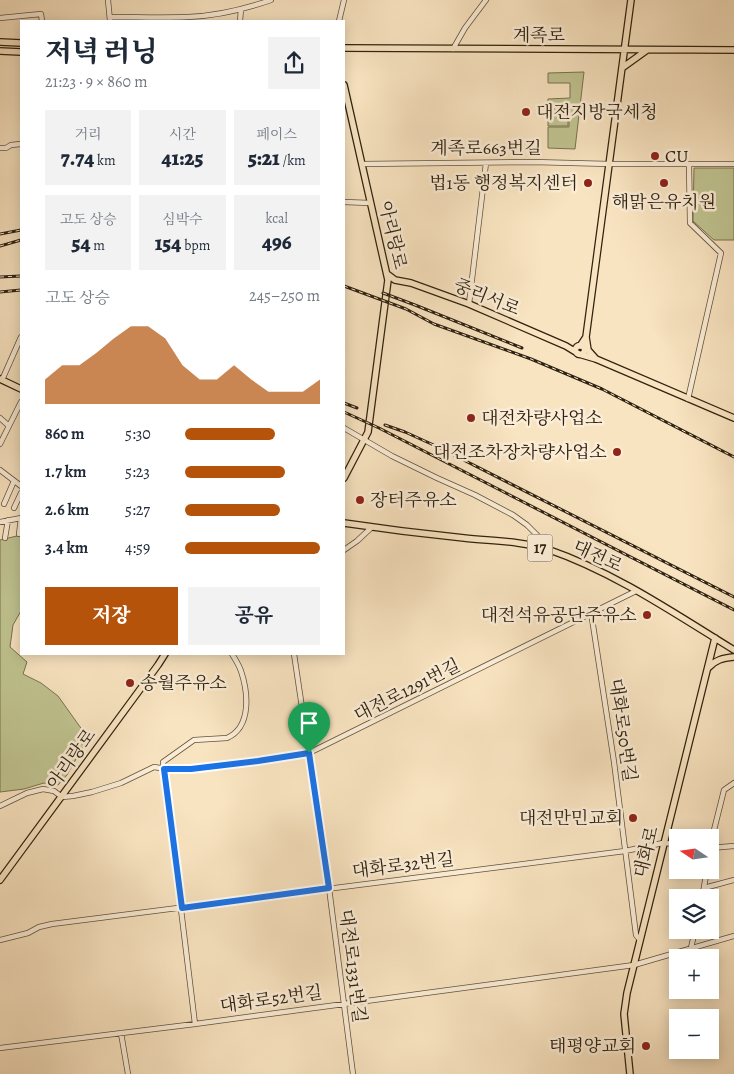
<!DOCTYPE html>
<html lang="ko">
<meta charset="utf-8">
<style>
:root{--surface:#fff;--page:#f2f2f3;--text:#1f2937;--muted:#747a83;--accent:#b45309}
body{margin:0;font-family:Alegreya,"Noto Serif KR",serif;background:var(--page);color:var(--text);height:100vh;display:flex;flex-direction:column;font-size:19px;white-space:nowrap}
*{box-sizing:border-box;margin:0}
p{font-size:16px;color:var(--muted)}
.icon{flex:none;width:28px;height:28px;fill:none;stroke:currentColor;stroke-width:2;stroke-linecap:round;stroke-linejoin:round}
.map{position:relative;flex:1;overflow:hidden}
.details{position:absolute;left:20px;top:20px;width:325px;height:635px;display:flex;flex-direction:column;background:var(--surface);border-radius:0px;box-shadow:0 2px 12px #0003}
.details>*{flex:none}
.needle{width:32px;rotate:283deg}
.fabs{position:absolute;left:669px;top:829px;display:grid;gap:10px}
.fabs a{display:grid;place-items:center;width:50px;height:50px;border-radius:0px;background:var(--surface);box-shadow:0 2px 12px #0003;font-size:25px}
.pin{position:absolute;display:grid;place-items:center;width:42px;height:42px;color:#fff;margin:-51px -21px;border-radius:50% 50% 50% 0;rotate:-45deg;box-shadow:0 0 5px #0007}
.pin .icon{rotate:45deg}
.round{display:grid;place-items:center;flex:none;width:52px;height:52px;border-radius:0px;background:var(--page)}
.overview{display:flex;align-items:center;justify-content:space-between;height:85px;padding:0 25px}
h1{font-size:28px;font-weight:800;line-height:38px}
.metrics{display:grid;grid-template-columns:repeat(3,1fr);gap:8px;height:85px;padding:5px 25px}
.metrics div{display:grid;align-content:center;border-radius:0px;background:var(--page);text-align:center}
.metrics b{font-size:21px;font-weight:800}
.metrics small{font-size:14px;font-weight:400}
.metrics p{font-size:14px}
.chart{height:140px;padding:10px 25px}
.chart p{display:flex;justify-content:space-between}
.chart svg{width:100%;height:90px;margin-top:5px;fill:var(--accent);opacity:.7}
.cta{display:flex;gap:10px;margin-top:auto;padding:10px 25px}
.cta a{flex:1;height:58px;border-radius:0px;background:var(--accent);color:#fff;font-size:20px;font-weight:800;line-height:58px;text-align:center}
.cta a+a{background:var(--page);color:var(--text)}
ul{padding:0 25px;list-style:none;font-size:16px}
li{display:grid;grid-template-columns:80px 60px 1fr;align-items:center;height:38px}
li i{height:12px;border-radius:6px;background:var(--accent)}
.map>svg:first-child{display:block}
.green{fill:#c0c491;stroke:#787350}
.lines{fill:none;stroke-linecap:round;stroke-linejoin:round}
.minor-casing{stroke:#62523c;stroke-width:6}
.major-casing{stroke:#2f2210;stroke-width:8}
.minor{stroke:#fbedd7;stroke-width:4.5}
.major{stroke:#f9e4c1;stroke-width:5.5}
.rail-casing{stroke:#2f2210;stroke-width:3}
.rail{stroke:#fbedd7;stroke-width:1;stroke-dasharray:4;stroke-linecap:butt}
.route-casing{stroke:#fff;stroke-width:10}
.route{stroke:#1a73e8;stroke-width:6}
.poi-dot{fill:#8f2418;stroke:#fbedd7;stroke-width:2}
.labels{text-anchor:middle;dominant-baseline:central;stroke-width:5;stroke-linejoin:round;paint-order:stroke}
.shield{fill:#fbedd7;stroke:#6c5f4c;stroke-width:1}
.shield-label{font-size:16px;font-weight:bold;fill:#2f2210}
.street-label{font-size:18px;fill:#2f2210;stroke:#fbedd7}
.poi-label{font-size:18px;fill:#2f2210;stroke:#fbedd7;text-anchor:start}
</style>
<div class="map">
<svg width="734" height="1074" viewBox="0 0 734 1074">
<rect width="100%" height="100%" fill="#f9e4c1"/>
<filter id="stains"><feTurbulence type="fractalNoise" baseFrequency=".004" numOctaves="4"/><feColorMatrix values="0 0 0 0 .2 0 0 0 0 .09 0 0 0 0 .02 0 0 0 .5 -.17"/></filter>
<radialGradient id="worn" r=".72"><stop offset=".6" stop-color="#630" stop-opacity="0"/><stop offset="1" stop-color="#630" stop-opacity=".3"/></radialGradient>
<!-- green -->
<path class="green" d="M584,72L575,149L548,148V127H569V105H548V99L570,98V83H548V73Z
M548,106L568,107V126H548Z
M694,168H734V240H714L693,221Z
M21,535V611L13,625L10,647L27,662L23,674L41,683L58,696L88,738L67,775L58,785L44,783L24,789L0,792V540Z"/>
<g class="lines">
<defs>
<path id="minor" d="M108,0L110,21
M110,17C136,17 162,18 188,17C215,16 245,9 271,0
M0,18L41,14L42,21
M240,21L241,9
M339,21L344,0
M453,49L465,28L486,0
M0,148H6L11,145L21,144
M362,164L533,162L610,164H734
M344,202L370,203
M469,304L486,163
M2,380L21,337
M688,399L721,253L690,223L689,164
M0,418L9,426
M344,428L392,456L437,478L475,495L513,515L527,525L538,536L546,549
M0,444L21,402
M0,470L21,486
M4,504L14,481
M14,508L21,493
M0,522L21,518
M19,534L21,518
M5,538L8,520
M344,550L357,541L372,527
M591,612L614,762L636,935L640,940
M294,654L329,888L353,1074
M0,806L27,793L43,789L54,791L62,797L73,796L92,792L121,783L154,767L172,770L191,769L259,761L309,753L636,591
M710,846L724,790L734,783
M710,848L734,846
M704,888L734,880
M702,898L707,870
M0,940L28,933L39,927L52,924L625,851L663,843L678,844
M691,948L695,930
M195,1024L163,762L194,740L227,738C252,727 248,692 241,671C239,665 235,659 232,654
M121,1033L128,1074
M0,1048L195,1024L634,965L734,936"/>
<path id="major" d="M0,42L21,43
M344,48L734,50
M0,51L21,52
M622,68L647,50
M344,85L388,280L368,432L344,478
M387,274L395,280L411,283L469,304L566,346L579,354L596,359L734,418
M586,337L588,350L596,359
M575.5 350a4.5 4.5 0 1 1 9 0a4.5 4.5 0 1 1-9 0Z
M580,346L586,337L631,0
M0,379L21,389
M344,523C384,529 424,534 464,538C492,541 521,541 547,549C614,572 674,613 734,650
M708,668C715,660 723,658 734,657
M0,880L158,665L165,654
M630,1074L624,1014L627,993L715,638"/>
</defs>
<!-- minor casing -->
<use href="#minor" class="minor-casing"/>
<!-- major casing -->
<use href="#major" class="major-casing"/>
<!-- minor -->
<use href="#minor" class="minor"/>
<!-- major -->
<use href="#major" class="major"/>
<defs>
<path id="rail" d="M0,234L21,230
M0,246L21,240
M0,277L21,276
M344,286L406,309L434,324L531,359L602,389L734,457
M0,292L21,290
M383,293L415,305L522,348
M344,403L357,408
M344,412L379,428L734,610
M385,425L405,432L438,447L734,597"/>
</defs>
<!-- rail casing -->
<use href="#rail" class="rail-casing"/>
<!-- rail -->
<use href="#rail" class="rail"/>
</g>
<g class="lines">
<defs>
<path id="route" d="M309,753L329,888L182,908L164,769H191L258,761Z"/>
</defs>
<!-- route casing -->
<use href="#route" class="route-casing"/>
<!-- route -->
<use href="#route" class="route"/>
</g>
<!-- markers -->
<g class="poi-dot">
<circle cx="526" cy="112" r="5"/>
<circle cx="655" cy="156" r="5"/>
<circle cx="588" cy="183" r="5"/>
<circle cx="664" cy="183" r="5"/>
<circle cx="471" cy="418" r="5"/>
<circle cx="617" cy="452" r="5"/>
<circle cx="360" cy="500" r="5"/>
<circle cx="647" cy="615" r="5"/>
<circle cx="130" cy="683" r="5"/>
<circle cx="633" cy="818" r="5"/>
<circle cx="646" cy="1046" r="5"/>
</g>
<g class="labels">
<!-- shield labels -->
<rect class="shield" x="527.5" y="534.5" width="25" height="27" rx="4"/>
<g class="shield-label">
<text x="540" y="548">17</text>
</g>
<!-- street labels -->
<g class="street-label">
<text x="539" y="35">계족로</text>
<text x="486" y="148">계족로663번길</text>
<text transform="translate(393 235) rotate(77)">아리랑로</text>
<text transform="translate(487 297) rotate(22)">중리서로</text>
<text transform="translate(598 556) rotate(25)">대전로</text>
<text transform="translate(407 690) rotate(-27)">대전로1291번길</text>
<text transform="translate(623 730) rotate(82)">대화로50번길</text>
<text transform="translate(71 759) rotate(-54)">아리랑로</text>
<text transform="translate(646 852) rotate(-76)">대화로</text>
<text transform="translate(403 865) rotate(-7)">대화로32번길</text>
<text transform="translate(353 966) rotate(83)">대전로1331번길</text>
<text transform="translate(271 999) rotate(-8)">대화로52번길</text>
</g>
<!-- poi labels -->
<g class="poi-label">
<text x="536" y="112">대전지방국세청</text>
<text x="665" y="156">CU</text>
<text x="578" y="183" text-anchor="end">법1동 행정복지센터</text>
<text x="664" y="202" text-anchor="middle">해맑은유치원</text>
<text x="481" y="418">대전차량사업소</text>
<text x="607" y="452" text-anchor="end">대전조차장차량사업소</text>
<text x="370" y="500">장터주유소</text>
<text x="637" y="615" text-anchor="end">대전석유공단주유소</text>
<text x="140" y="683">송월주유소</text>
<text x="623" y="818" text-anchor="end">대전만민교회</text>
<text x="636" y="1046" text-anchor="end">태평양교회</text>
</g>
</g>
<rect width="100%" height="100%" filter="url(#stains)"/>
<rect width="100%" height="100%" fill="url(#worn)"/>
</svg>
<div class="fabs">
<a><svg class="needle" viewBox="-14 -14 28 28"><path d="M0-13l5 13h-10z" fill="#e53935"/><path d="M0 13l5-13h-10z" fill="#747a83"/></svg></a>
<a><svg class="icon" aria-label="layers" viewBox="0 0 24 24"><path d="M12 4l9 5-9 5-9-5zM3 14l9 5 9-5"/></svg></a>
<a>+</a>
<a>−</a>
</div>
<div class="pin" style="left:309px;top:753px;background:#1e9e55"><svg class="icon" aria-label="arrive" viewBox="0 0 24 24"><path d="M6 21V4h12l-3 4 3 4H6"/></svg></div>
<section class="details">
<div class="overview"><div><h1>저녁 러닝</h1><p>21:23 · 9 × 860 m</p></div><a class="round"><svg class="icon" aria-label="share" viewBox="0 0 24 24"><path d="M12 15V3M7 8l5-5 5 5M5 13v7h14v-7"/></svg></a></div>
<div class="metrics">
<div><p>거리</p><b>7.74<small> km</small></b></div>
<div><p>시간</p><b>41:25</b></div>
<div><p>페이스</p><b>5:21<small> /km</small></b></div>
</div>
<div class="metrics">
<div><p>고도 상승</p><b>54<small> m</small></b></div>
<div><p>심박수</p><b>154<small> bpm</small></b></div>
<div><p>kcal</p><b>496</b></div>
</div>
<div class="chart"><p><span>고도 상승</span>245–250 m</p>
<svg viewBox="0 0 160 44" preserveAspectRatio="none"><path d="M0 44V32L10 25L20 25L30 19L40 12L50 6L60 6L70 12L80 25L90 32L100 32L110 25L120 32L130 38L140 38L150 38L160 32V44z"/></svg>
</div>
<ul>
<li><b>860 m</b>5:30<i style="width:67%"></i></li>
<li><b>1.7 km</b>5:23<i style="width:74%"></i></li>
<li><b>2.6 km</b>5:27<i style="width:70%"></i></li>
<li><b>3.4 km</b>4:59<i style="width:100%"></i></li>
</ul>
<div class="cta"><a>저장</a><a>공유</a></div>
</section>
</div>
